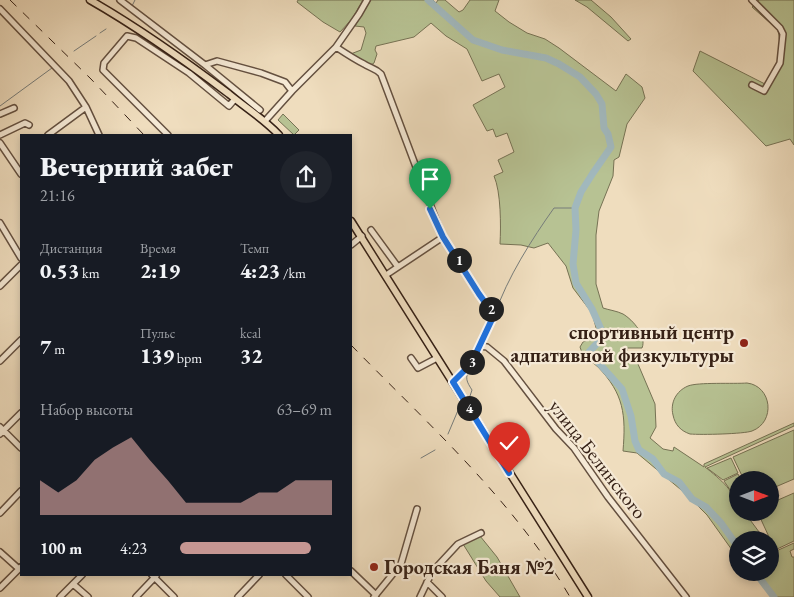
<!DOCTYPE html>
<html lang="ru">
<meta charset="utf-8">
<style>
:root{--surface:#171b24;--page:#20242c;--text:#f1f3f6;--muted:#9ea1a6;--accent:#c59692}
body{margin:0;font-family:"EB Garamond",serif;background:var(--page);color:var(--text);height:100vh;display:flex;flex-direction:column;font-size:19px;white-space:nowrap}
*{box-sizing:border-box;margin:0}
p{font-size:16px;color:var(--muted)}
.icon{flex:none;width:28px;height:28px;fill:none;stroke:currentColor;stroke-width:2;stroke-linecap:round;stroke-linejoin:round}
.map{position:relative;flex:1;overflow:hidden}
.drawer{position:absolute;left:20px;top:134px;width:332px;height:442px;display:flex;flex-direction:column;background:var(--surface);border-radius:0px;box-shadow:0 2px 8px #0003}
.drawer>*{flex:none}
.needle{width:32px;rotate:90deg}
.buttons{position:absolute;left:729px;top:471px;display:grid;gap:10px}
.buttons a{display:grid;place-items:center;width:50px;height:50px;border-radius:50%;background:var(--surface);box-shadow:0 2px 8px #0003;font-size:25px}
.pin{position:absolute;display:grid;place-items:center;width:42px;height:42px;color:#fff;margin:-51px -21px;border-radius:50% 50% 50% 0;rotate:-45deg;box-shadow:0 0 5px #0007}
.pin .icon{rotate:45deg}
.km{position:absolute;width:25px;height:25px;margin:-12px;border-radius:50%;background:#222;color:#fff;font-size:14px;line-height:25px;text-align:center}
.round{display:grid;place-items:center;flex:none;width:52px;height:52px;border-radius:26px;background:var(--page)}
.headline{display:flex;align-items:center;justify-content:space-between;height:85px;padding:0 20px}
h1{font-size:28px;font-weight:800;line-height:38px}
.stats{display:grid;grid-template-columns:repeat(3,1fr);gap:8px;height:85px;padding:5px 20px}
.stats div{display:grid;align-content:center}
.stats b{font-size:21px;font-weight:800}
.stats small{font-size:14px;font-weight:400}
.stats p{font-size:14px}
.chart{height:140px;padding:10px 20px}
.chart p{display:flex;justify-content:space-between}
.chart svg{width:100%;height:90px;margin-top:5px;fill:var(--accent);opacity:.7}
ul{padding:0 20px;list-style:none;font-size:16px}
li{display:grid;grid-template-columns:80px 60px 1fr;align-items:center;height:38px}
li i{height:12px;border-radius:6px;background:var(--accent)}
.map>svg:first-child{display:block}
.green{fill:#b7c293;stroke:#767254}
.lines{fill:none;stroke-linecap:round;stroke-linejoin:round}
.stream{stroke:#767c7a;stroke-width:1}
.river{stroke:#a1b8bd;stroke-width:7}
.minor-casing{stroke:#645040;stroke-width:8}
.major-casing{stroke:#362116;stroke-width:9}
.minor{stroke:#f5e9d5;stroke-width:5}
.major{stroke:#efddbe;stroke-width:6}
.rail{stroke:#362116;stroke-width:1;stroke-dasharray:9 9;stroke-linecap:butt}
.route-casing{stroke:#fff;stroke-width:10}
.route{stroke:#1a73e8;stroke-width:6}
.poi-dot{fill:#8f2418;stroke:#f5e9d5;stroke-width:2}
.labels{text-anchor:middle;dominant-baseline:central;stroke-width:4.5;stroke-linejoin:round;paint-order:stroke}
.poi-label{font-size:20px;font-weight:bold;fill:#362116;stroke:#f5e9d5;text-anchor:end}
.street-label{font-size:20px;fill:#362116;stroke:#f5e9d5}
</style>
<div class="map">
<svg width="794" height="597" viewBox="0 0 794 597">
<rect width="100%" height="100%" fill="#efddbe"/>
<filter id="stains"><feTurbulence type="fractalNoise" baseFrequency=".004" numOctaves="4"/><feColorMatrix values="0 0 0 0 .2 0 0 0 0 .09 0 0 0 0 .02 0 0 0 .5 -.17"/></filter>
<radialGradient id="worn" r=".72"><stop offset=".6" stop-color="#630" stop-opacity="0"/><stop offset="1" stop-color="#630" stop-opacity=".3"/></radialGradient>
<!-- green -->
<path class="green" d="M298,0H363L352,19L340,32L323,22L297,2Z
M371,0H433L436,3L438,0H445L459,12L463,10L470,0H499L495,11L509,22L527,33L545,39L559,48L616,91L626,74L642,87L645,98L627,124L619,157L614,160L613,176L599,211L596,235V284L603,308C609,310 617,311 623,314C633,320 647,336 642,348H627V357H635L655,404L656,427L650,438L663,449L673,451L674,447L704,467V464L794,423V426L705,467C720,479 737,492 738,512L745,513L765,540H738L737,557L707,515L686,494L637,453L623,451C626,415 624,394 598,367C590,360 583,358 580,347L583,342L598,335L592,313L573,288L566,266L548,243L534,248L521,245L500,244C501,226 501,192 494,176L503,172L498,160L514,152L507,133L496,137L493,129L487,131L473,105L505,87L499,74L482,81L467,49L446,36L431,23L414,37L376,46L375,50L377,54L374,63L371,65L348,55L361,50L366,33L364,27L355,26Z
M575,0H591L611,17L631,39L628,41L587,7Z
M759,0H794V145L790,139L766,146L693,71L700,51L765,84L781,57L779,36L778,30L752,7Z
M283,114L299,130L294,135L278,120Z
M747,383C772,386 776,422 752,431C744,434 701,435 690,434C681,431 675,425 673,415C670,403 676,391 688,386C698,382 734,384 747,383Z
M794,430V479L773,488L774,491L776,490L777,492L770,495V480H744L733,457Z
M731,458L738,473L723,480L707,468Z
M738,474L741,480H738L737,500L724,481Z
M794,493V541L775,550L758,513L770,512V498L778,494L779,496L777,498L778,500Z
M480,536L497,557L520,597H500L486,581L463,544Z
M794,543V549L790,551L792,557H794V597H775L758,573L770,572V547L774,552Z"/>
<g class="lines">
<!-- stream -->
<path class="stream" d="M132,6L135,0
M100,33L106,29
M74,51L96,36
M0,106L52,68
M495,314C507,278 532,239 554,208H575
M469,399L472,390C467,382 464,378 470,368
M448,434L459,408
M421,458L435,450"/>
<!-- river -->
<path class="river" d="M428,0L473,40L502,50L546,58L559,64L580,77L596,94L602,104L604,128L608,134L611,147L593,173L581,192L575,208L576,230L573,264L576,283L592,309L604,336L589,352L622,389L631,416L635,441L639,450L653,459L664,474L679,482L692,499L706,507L721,523L738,547
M755,572L774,597"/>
<defs>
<path id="minor" d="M120,0L205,65L217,61L261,73L285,82L292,91
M752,0L780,28L783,34L780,63L764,91L752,85
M0,9L69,81L86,107L99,135
M336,47C345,53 354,59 364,64C370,68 375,68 381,74L436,220L443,237L477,292L494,315L471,364L453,382
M205,65L260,110
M0,114L14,108
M265,121L292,91L336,47L359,14L367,0
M0,135L25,123L29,125
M48,135L86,107
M168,135L103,70L104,63L127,36L136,38L189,73L229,106L235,99
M0,143L21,174
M0,223L21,258
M371,230L398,267
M351,245L362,236
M386,275L443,237
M0,286L21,265
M480,346L487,347L504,361L556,429L574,448L608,497L686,597
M411,358L418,368L437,358
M0,361L21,340
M0,427L21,448
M0,434L21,413
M0,513L21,491
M0,552L19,569
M351,571L376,595
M152,575L174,597
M286,575L308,597
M427,582L442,597
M73,584L88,597
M0,588L21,567
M60,597L82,575
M136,597L156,576
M238,597L259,575
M374,597L401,564L417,509
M420,597L432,572L458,544L481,533"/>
<path id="major" d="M90,0C139,28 184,60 229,94C246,108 264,119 279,135
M351,221L588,597"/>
</defs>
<!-- minor casing -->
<use href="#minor" class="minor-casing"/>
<!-- major casing -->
<use href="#major" class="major-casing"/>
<!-- minor -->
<use href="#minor" class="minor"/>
<!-- major -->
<use href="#major" class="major"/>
<!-- rail -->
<path class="rail" d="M10,0L91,79L144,135
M351,345C429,425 513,500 570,597"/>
</g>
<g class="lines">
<defs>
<path id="route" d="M430,209L443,237L479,294L494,315L471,364L453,382L509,473"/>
</defs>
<!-- route casing -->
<use href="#route" class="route-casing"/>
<!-- route -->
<use href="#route" class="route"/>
</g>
<!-- markers -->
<g class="poi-dot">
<circle cx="744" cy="343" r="5"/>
<circle cx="374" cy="567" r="5"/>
</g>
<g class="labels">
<!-- poi labels -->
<g class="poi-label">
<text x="734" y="332">спортивный центр<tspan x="734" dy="23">адпативной физкультуры</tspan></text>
<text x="384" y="567" text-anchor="start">Городская Баня №2</text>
</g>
<!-- street labels -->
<g class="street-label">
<text transform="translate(598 459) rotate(52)">улица Белинского</text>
</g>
</g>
<rect width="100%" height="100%" filter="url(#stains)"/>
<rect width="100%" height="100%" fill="url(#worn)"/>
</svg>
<div class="buttons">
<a><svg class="needle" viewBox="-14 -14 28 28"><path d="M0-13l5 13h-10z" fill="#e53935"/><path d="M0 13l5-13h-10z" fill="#9ea1a6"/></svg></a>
<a><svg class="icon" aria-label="layers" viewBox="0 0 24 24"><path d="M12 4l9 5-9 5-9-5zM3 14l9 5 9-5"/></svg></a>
</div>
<div class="pin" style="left:430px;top:209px;background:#1e9e55"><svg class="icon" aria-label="arrive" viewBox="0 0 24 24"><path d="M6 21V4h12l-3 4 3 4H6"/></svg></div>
<div class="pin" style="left:509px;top:473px;background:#d93025"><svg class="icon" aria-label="check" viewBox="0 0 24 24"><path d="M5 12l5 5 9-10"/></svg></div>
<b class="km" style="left:459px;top:260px">1</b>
<b class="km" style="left:491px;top:309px">2</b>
<b class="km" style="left:472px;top:362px">3</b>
<b class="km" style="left:469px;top:408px">4</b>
<section class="drawer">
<div class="headline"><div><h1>Вечерний забег</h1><p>21:16</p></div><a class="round"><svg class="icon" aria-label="share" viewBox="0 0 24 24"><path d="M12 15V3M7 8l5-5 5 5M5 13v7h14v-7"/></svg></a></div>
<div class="stats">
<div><p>Дистанция</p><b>0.53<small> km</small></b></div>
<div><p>Время</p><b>2:19</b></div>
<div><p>Темп</p><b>4:23<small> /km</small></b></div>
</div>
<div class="stats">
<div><b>7<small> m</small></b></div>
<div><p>Пульс</p><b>139<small> bpm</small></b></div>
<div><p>kcal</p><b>32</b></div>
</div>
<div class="chart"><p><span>Набор высоты</span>63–69 m</p>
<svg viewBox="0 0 160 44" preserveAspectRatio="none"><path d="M0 44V27L10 33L20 27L30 17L40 11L50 6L60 17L70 27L80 38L90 38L100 38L110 38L120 33L130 33L140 27L150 27L160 27V44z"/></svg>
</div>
<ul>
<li><b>100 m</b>4:23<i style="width:86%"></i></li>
</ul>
</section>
</div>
